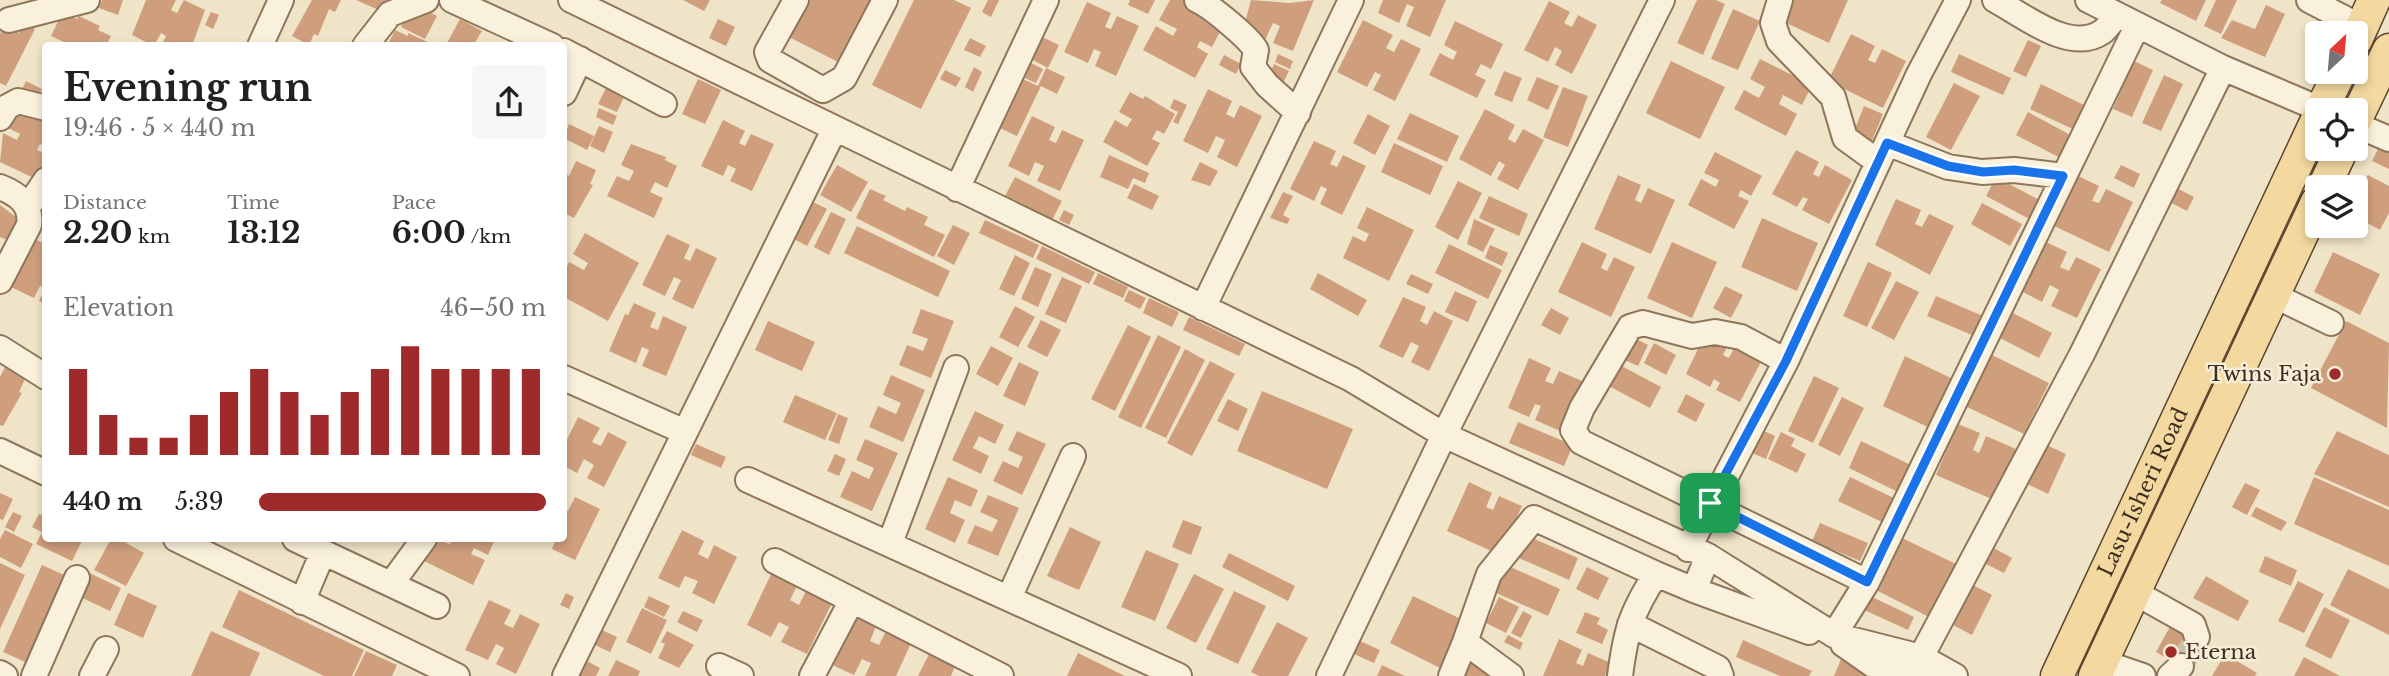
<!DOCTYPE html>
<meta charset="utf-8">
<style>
:root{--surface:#fff;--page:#f6f6f6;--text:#202124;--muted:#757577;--accent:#9e2a2b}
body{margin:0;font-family:"Libre Baskerville",serif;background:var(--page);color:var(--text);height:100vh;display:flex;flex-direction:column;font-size:26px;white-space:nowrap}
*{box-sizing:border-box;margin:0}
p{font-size:23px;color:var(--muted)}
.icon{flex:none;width:38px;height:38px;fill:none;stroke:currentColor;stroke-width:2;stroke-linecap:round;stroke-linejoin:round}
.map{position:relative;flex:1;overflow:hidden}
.sheet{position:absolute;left:42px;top:42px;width:525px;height:500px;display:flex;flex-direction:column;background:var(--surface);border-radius:7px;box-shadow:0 4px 10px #0003}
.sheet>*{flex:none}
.needle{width:46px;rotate:26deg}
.controls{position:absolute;left:2305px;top:21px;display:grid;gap:14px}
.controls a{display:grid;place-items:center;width:63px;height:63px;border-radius:7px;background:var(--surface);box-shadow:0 4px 10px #0003;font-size:35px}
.pin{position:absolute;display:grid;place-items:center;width:60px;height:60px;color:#fff;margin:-30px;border-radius:14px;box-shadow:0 4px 10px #0006}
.round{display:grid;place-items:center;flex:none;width:74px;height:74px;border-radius:7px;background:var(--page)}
.headline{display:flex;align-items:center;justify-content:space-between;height:119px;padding:0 21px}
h1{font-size:38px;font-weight:800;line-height:52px}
.metrics{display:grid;grid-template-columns:repeat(3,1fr);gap:10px;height:119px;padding:7px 21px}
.metrics div{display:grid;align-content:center}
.metrics b{font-size:30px;font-weight:800}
.metrics small{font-size:19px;font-weight:400}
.metrics p{font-size:19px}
.chart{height:196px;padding:14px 21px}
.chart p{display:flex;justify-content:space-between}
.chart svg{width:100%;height:126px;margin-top:7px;stroke:var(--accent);stroke-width:6}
ul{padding:0 21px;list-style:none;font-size:23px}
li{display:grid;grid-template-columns:112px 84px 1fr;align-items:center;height:52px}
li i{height:18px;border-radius:9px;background:var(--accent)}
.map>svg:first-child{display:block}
.building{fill:#cf9f7d}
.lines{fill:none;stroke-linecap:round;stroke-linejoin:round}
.minor-tunnel{stroke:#ccc0a6;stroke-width:24;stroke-dasharray:24 12;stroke-linecap:butt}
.minor-casing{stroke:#8d765c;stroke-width:28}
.major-casing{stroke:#5b4430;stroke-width:35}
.minor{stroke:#faf1dc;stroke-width:24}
.major{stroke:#f3d9a0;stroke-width:32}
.route-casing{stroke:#fff;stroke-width:14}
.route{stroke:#1a73e8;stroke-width:9}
.poi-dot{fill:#9e2a2b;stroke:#f7eed8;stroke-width:2.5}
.labels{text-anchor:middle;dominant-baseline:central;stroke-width:5;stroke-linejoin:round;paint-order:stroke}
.poi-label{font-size:21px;fill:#3d2e20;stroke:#f7eed8;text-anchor:end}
.street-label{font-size:21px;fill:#3d2e20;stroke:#f7eed8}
</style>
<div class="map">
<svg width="2389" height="676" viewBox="0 0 2389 676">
<rect width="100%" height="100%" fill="#f0e4c8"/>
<!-- building -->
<path class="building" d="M102,0H123L118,15L99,8Z
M146,0H176L171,10L177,13L184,0L205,10L192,46H161L166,36L161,33L154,46L132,35Z
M312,0H341L335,12L329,9L318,36L314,34L309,45L292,36Z
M356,0H386L381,11Z
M683,0H710L704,11Z
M805,0H871L840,63L787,36Z
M914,0H954L971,8L921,109L872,85Z
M988,0H999L991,17L982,12Z
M1130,0H1155L1148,14L1128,5Z
M1170,0H1183L1225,22L1212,47L1200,41L1197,47L1208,54L1195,78L1143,50L1156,26L1173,36L1177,29L1159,20Z
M1251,0L1290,3L1314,0L1293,51L1273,43L1280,26L1273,23L1265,40L1243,30Z
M1383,0H1446L1430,37L1406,26L1414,7L1407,4L1399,23L1378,13Z
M1697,0H1716L1725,4L1703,55L1677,43Z
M1789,0H1848L1829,43L1780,20Z
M2162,0H2206L2196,21L2160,3Z
M2216,0H2237L2221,34L2204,26Z
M1549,1L1570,12L1564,23L1572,27L1578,15L1597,25L1572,74L1555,65L1562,51L1555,47L1548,62L1524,50Z
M1087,2L1111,13L1105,27L1111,29L1117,16L1139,26L1116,76L1095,66L1101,52L1094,49L1088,63L1064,52Z
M2266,5L2285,14L2265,57L2221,38L2232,20L2255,29Z
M422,8L437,16L425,39L401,27L410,9Z
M1733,9L1760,21L1738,70L1711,59Z
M211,12L219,15L213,29L205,25Z
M62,13L77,19L79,16L100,26L98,30L111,36L106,46H65L66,43L51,36Z
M460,19L482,31L473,46L447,43Z
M718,19L735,27L726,46L709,38Z
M1363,20L1393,35L1386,48L1394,52L1401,39L1421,49L1395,101L1373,90L1381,75L1375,72L1367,87L1337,72Z
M1455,21L1503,44L1491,69L1481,64L1475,75L1486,80L1477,98L1429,75L1440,53L1453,60L1457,52L1444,45Z
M23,24L35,29L6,86L0,83V34L4,26L19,33Z
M395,30L408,36V33L430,43L428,46H387Z
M1851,34L1875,46L1868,60L1875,63L1882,49L1906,61L1883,108L1828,81Z
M1038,35L1059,45L1048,68L1027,57Z
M970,38L986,46L980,57L964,50Z
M2028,40L2041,46L2026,77L2013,71Z
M1278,54L1293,61L1290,69L1275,62Z
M1959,54L2011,78L2003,95L1951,72Z
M1224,55L1241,64L1236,74L1219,65Z
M1760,59L1812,85L1802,105L1783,95L1779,104L1797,114L1786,136L1734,109L1744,90L1759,98L1765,87L1750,79Z
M1025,60L1043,69L1036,83L1018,75Z
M1671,61L1725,87L1700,139L1646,113Z
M2134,61L2153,70L2132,117L2113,109Z
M1274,64L1289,71L1283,83L1269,75Z
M974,67L982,72L973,92L965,87Z
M1046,68L1065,77L1057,94L1041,86L1017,136L991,124L1014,75L1038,86Z
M945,70L961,78L956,87L940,79Z
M1504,71L1522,78L1512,102L1494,95Z
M2164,75L2183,84L2161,131L2142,123Z
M1537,77L1559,86L1548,110L1527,100Z
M698,79L721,90L705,124L682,114Z
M26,81L42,89L36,101L20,93Z
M1954,83L1980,96L1951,150L1926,137Z
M2041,84L2092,109L2079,132L2030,109Z
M1563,87L1588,96L1568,147L1543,137Z
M606,88L624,97L617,112L598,104Z
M1208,89L1232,101L1226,114L1234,118L1240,105L1262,116L1237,167L1217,157L1225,140L1216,136L1208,153L1183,141Z
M1130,92L1143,99L1145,96L1175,114L1164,134L1157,130L1152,139L1160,143L1147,166L1103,142L1115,120L1127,127L1132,119L1119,112Z
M1174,99L1187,105L1178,124L1173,122L1178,112L1170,108Z
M16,105L46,115V147L40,144L37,150L46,154V169L40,181L0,162L3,133L17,140L20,134L6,127Z
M1864,106L1883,114L1871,143L1852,136Z
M599,108L617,116L613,125L596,117Z
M1485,109L1515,125L1508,139L1515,143L1523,129L1544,140L1518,190L1497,179L1505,165L1499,161L1491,176L1459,159Z
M2028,112L2076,138L2064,160L2016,135Z
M1410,113L1459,136L1447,162L1397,139Z
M1368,114L1390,126L1375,155L1353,143Z
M1032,116L1055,127L1049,140L1056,143L1062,130L1084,140L1060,191L1037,181L1044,166L1035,162L1029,176L1008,166Z
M723,120L745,131L739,143L745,146L751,134L774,144L752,191L730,181L736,169L728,165L723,176L701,166Z
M569,124L594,136L587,150L564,138Z
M599,126L613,132L604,153L590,146Z
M1314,141L1336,151L1330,164L1337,167L1343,155L1366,166L1342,215L1320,204L1327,189L1321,186L1314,201L1290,189Z
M2382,141L2389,145V169L2372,161Z
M1394,143L1443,166L1430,195L1381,172Z
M631,144L666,157L665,160L677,166L667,188L655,182L650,192L663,198L654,218L607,196L617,176L629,181L634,171L621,165Z
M1796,150L1819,162L1813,174L1819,177L1825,165L1852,180L1829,224L1802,210L1808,199L1803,197L1797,207L1772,194Z
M1715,152L1762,176L1751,196L1741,190L1738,196L1749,201L1734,229L1688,205L1701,179L1716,187L1719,180L1704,173Z
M1109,155L1149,173L1145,183L1133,178L1128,189L1100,177Z
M576,161L596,170L590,184L593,185L574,218L564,213V173L569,176Z
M1200,162L1218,171L1210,186L1191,180Z
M837,165L868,182L851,212L820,195Z
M2121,165L2140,174L2134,188L2114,178Z
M1618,175L1641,185L1635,200L1641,203L1648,188L1675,200L1651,254L1594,229Z
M2076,175L2099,186L2092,201L2099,203L2106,189L2133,202L2109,252L2052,225Z
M2368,175L2389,186V213L2380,230L2356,217V198Z
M1015,177L1062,201L1052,220L1005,196Z
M1996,177L2045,203L2035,222L1986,196Z
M1458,181L1482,193L1458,240L1435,227Z
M1134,184L1159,196L1152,210L1127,198Z
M2171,185L2194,197L2187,211L2164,199Z
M870,189L886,196L883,200L905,211L907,207L928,217L924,225L945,235L934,257L856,218Z
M1283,192L1293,196L1283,215L1290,219L1287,224L1270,218Z
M1489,196L1528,214L1519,236L1479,218Z
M1896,199L1921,210L1915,224L1922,227L1929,214L1954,226L1930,275L1875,245Z
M811,201L827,209L807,246L792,238Z
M1982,203L2022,224L2010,246L1971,224Z
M0,205L20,220L10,241L0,237Z
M1367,207L1414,230L1389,281L1343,258L1353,236L1365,242L1369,234L1357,228Z
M1064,210L1074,215L1069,225L1059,220Z
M831,212L846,219L829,255L814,247Z
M1762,218L1818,243L1797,291L1741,267Z
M1474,219L1495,229L1483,252L1467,244Z
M985,220L1039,245L1033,258L979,233Z
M953,225L970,233L954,265L937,256Z
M857,226L950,271L938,297L844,253Z
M585,233L639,263L608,321L564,297V273L569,262L584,270L588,263L573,254Z
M667,234L690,245L684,258L690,261L696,248L717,258L693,309L672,299L681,280L674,277L665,296L642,285Z
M34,239L46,244V304L39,301L45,288L40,286L34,298L11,287L18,273L15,272Z
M2044,241L2067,252L2060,267L2069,271L2076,257L2101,269L2077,318L2051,306L2059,290L2050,285L2042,302L2019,290Z
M1582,242L1607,254L1601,268L1607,271L1614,257L1635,267L1611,317L1558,292Z
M1672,242L1717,262L1692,318L1647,298Z
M1449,244L1502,270L1488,299L1435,273Z
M1490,245L1508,253L1502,266L1485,258Z
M1042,246L1095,272L1089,284L1036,259Z
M2333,252L2380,274L2360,315L2314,292Z
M1015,255L1030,263L1014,296L999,289Z
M1868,262L1892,273L1867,327L1843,316Z
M1035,267L1052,274L1038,307L1021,299Z
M1098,273L1128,287L1123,298L1093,284Z
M1318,273L1367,300L1358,316L1310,289Z
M1411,274L1433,284L1428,294L1406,284Z
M1062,277L1082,286L1066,323L1045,314Z
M1896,281L1919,292L1894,340L1871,328Z
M1725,286L1743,295L1731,318L1713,308Z
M1129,290L1146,298L1140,309L1124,301Z
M1455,291L1477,301L1468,322L1445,312Z
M1936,296L1983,316L1974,336L1927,316Z
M1403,297L1426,307L1420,321L1427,325L1434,311L1453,321L1429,371L1411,362L1419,346L1411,342L1403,358L1379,347Z
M1149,298L1179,312L1172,327L1143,313Z
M634,303L656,313L650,327L658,330L663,316L687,327L666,376L642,366L649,350L642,347L636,363L609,351L625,314L628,315Z
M1015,306L1035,317L1018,347L999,337Z
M1551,308L1569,318L1560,335L1541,325Z
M921,309L954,321L931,378L899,365L907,345L923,351L928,339L912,333Z
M2009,311L2052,333L2039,358L1996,336Z
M1189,317L1245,344L1239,356L1183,330Z
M1041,320L1061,330L1047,357L1027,347Z
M768,321L815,342L802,371L755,350Z
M2346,321L2389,343L2387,428L2311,388Z
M1128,325L1151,337L1115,411L1091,399Z
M1705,334L1728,345L1723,355L1729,358L1734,348L1762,360L1740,402L1716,390L1720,383L1714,379L1710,387L1686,374Z
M1158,335L1181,347L1141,428L1118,417Z
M1630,336L1648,345L1638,366L1620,358Z
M1654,343L1676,355L1666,375L1644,363Z
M991,346L1013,358L998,386L976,374Z
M1185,349L1205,360L1166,438L1145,428Z
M1990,354L2049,383L2024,434L1965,406Z
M1905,356L1957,381L1934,430L1883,406Z
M1529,358L1551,368L1545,381L1553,384L1559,371L1582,381L1560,431L1535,420L1541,406L1535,404L1529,417L1508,408Z
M1210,361L1235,374L1192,456L1167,443Z
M1019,362L1039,372L1025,406L1003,396Z
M1616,363L1661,387L1650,408L1605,384Z
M5,367L26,377L19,392L22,393L3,426L0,425V377Z
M891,375L925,390L903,442L869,427L878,406L896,414L901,403L883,395Z
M1814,376L1839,388L1813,443L1788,431Z
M1262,391L1353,429L1327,489L1237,451Z
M1686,394L1705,404L1696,422L1677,412Z
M795,395L837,413L825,440L783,422Z
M1842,397L1864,408L1840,456L1818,445Z
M1228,399L1248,409L1238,431L1217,421Z
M975,411L1004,425L995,444L979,436L973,448L989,456L981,474L952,460Z
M838,414L848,418L839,444L828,440Z
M578,417L600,428L592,442L601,446L608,432L627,442L604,487L587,478L594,465L584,459L577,473L564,466V446Z
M1518,422L1573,445L1564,466L1509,443Z
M1958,424L1980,433L1973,450L1979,453L1986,436L2016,449L1994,500L1936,475Z
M1753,426L1775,436L1766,459L1743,449Z
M1017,431L1046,444L1022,495L993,481L1003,461L1018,468L1023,457L1008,450Z
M2337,431L2389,455V507L2314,474Z
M1781,432L1795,439L1791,446L1806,454L1797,473L1768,459Z
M865,439L898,453L872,511L840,497L852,471L869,479L874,468L856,460Z
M1861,441L1913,466L1900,493L1849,468Z
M2040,442L2066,454L2048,494L2021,481Z
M696,444L726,457L721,468L691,455Z
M835,454L846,459L839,476L827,471Z
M948,477L978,490L971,507L955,500L950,513L965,520L955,543L925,529Z
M1850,477L1896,499L1884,523L1838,501Z
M2314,477L2389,510V566L2294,524Z
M1469,482L1492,493L1486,507L1493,510L1499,496L1522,506L1500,555L1447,531Z
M2245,483L2260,490L2247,515L2232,507Z
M0,493L13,499L3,520L0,519Z
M988,495L1019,508L998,556L967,543L975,525L992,532L998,520L980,512Z
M575,497L600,509L575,560L552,549L556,539H564V509L568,511Z
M2256,507L2287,522L2281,531L2251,516Z
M13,512L22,516L14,532L5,527Z
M39,514L46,517V539H83L72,561L36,544L42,532L32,527Z
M1183,520L1202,527L1191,555L1172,547Z
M1820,523L1868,543L1860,561L1812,541Z
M1070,527L1101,542L1079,590L1047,576Z
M5,530L33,544L21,568L0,557V539Z
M682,530L704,541L698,554L708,559L714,545L737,557L714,604L692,593L698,581L685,576L679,588L658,578Z
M1523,534L1578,558L1569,580L1514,556Z
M1902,538L1958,565L1931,618L1876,590Z
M111,539H119L144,553L126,586L94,570Z
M435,539L450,544L453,539H495L488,555L474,548L471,554L485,560L473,585L424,561Z
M1992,547L2012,558L2004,573L1984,563Z
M1146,550L1179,564L1155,621L1121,607Z
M1229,553L1295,586L1288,601L1222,567Z
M2265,556L2297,570L2291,586L2259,572Z
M0,563L25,575L0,629Z
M42,565L73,579L34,666L3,652Z
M1506,565L1560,589L1548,616L1494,592Z
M1587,567L1609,578L1598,600L1576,589Z
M2348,569L2389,589V635L2330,605Z
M85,571L121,588L110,611L74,594Z
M772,572L798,584L790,600L799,605L807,589L833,601L807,654L781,642L789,627L779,622L771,637L747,625Z
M1194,574L1224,589L1196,643L1166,628Z
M2206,576L2249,601L2238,621L2193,598Z
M2298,581L2324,594L2304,633L2278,621Z
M1973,585L1992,595L1972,635L1953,625Z
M239,590L364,650L352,676H324L222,627Z
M1234,591L1266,606L1238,664L1206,649Z
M128,593L157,606L143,638L114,625Z
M566,593L574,597L569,609L560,605Z
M1868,595L1914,617L1908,630L1862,609Z
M649,596L670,606L664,617L644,607Z
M1413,596L1465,621L1442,669L1390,643Z
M1499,597L1519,607L1506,633L1486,623Z
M489,600L511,610L504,624L513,628L520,614L540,624L516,674L496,664L504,648L496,644L488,660L465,650Z
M2324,607L2350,620L2331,659L2305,646Z
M642,608L667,620L651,654L626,642Z
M683,611L703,620L697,632L677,622Z
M1523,611L1532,616L1521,638L1511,633Z
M1585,612L1600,618L1597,624L1608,630L1602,644L1576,633Z
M855,613L877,624L870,641L879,645L887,629L912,641L896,676H865L871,663L862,659L854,675L830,664Z
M1277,622L1308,638L1288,676H1259L1251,672Z
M2172,623L2205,641L2189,671L2156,652Z
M600,629L617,637L610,652L593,644Z
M211,631L260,653L250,676H191Z
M667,631L694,645L679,668L658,658L665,644L661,642Z
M1508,635L1523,643L1520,650L1504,642Z
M1559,639L1582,650L1576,663L1583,666L1588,653L1611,663L1605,676H1543Z
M1743,640L1812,671L1809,676H1780L1736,657Z
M1360,641L1380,650L1374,663L1354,654Z
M366,651L397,665L392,676H354Z
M930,652L956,664L951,676H918Z
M1078,653L1125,676H1067Z
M2225,654L2257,673L2255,676H2212Z
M2304,657L2340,676H2294Z
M1841,659L1878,676H1834Z
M585,660L600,668L596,676H577Z
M616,660L640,671L638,676H608Z
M1469,661L1493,674L1492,676H1461Z
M1382,665L1405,676H1377Z"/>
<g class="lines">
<!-- minor-tunnel -->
<path class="minor-tunnel" d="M2181,666L2197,637"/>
<defs>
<path id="minor" d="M452,0L552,46
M571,0L1351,379L1444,435L1708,556L1834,635L1921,657L1955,676
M796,0L767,52L770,60L823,90L844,78L885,0
M1197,0C1211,6 1249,38 1256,50L1253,67L1267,85L1298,113
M1780,0L1773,23L1779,41L1833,97L1845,138L1878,162
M1995,0C2023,15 2070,54 2102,32C2108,28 2112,20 2117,15
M2088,0L2223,68L2322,110
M2309,0L2361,27
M9,20L87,0
M260,46L281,0
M365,46L390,14L426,0
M564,51L664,104
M564,93L580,59
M0,118L7,107L18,101L46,108
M2356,125L2389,139
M1887,143L1948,167L1982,172L2014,170L2063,176
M0,187C18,194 32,204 29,225L0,281
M957,189L1046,0
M28,207L46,180
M2273,295L2331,323
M1203,308L1351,0
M0,348L46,377
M1786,361L1741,337L1715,332L1692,336L1643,323L1630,327L1582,408L1573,430L1581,442L1867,582
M564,378L685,432
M0,451L46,473
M748,480L1179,676
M176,539L457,676
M295,539L437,606
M890,543L956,368
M1688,549L1786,361L1919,74L1958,0
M775,561L1001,676
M391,584L424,539
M1694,590L1809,632
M2134,592L2193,625L2197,637
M1009,598L1073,456
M302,602L323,552
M1630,624L1718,668L1721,676
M1834,635L1867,582L2137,26
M1843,644L1873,665L1906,670L1904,676
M2102,662L2143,676
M719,666L741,676
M0,673L5,676
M34,676L77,578
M92,676L106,649
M565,676L834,130
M812,676L852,600
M1329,676L1444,435L1662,0
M1451,676L1465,642
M1511,676L1465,642L1489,574L1534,518L1656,574
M1620,676C1626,630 1631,613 1656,574L1694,590L1708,556
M1917,676L1923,664L1921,657L2082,354L2223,68
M2170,676L2181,666"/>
<g id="major">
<path d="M2356,40L2374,0"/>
<path d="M2321,110L2340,72"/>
<path d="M2356,119L2389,50"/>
<path d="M2324,187L2342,149"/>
<path id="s1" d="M2057,676L2317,120"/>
<path d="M2095,676L2317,202"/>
</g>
</defs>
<!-- minor casing -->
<use href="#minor" class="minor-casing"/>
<!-- major casing -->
<use href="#major" class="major-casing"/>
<!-- minor -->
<use href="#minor" class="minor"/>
<!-- major -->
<use href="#major" class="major"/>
</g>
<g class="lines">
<defs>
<path id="route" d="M1887,143L1948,166L1983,172L2014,170L2063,176L1867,582L1710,503L1786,361Z"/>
</defs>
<!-- route casing -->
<use href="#route" class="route-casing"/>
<!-- route -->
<use href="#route" class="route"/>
</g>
<!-- markers -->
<g class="poi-dot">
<circle cx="2335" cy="374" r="7"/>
<circle cx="2171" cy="652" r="7"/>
</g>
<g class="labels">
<!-- poi labels -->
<g class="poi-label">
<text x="2321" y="374">Twins Faja</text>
<text x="2185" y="652" text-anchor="start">Eterna</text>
</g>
<!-- street labels -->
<g class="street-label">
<text stroke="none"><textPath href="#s1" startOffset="203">Lasu-Isheri Road</textPath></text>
</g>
</g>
</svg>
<div class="controls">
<a><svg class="needle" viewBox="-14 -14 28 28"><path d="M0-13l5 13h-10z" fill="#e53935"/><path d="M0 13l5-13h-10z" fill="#757577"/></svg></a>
<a><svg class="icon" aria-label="locate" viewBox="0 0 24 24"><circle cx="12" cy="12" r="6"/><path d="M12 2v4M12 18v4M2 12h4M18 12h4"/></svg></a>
<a><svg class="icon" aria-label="layers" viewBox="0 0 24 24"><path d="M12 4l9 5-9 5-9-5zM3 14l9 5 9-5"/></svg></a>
</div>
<div class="pin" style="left:1710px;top:503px;background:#1e9e55"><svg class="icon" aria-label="arrive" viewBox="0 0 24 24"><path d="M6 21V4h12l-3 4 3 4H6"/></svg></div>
<section class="sheet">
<div class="headline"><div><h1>Evening run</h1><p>19:46 · 5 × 440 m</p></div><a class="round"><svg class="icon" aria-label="share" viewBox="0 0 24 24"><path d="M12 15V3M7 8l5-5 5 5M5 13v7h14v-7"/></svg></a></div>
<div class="metrics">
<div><p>Distance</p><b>2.20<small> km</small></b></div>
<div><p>Time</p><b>13:12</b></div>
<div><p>Pace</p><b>6:00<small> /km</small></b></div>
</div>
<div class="chart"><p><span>Elevation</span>46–50 m</p>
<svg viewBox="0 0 160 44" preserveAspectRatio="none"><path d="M5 44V14M15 44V30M25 44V38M35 44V38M45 44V30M55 44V22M65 44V14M75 44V22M85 44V30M95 44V22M105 44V14M115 44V6M125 44V14M135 44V14M145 44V14M155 44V14"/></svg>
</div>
<ul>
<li><b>440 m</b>5:39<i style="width:100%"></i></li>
</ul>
</section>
</div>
